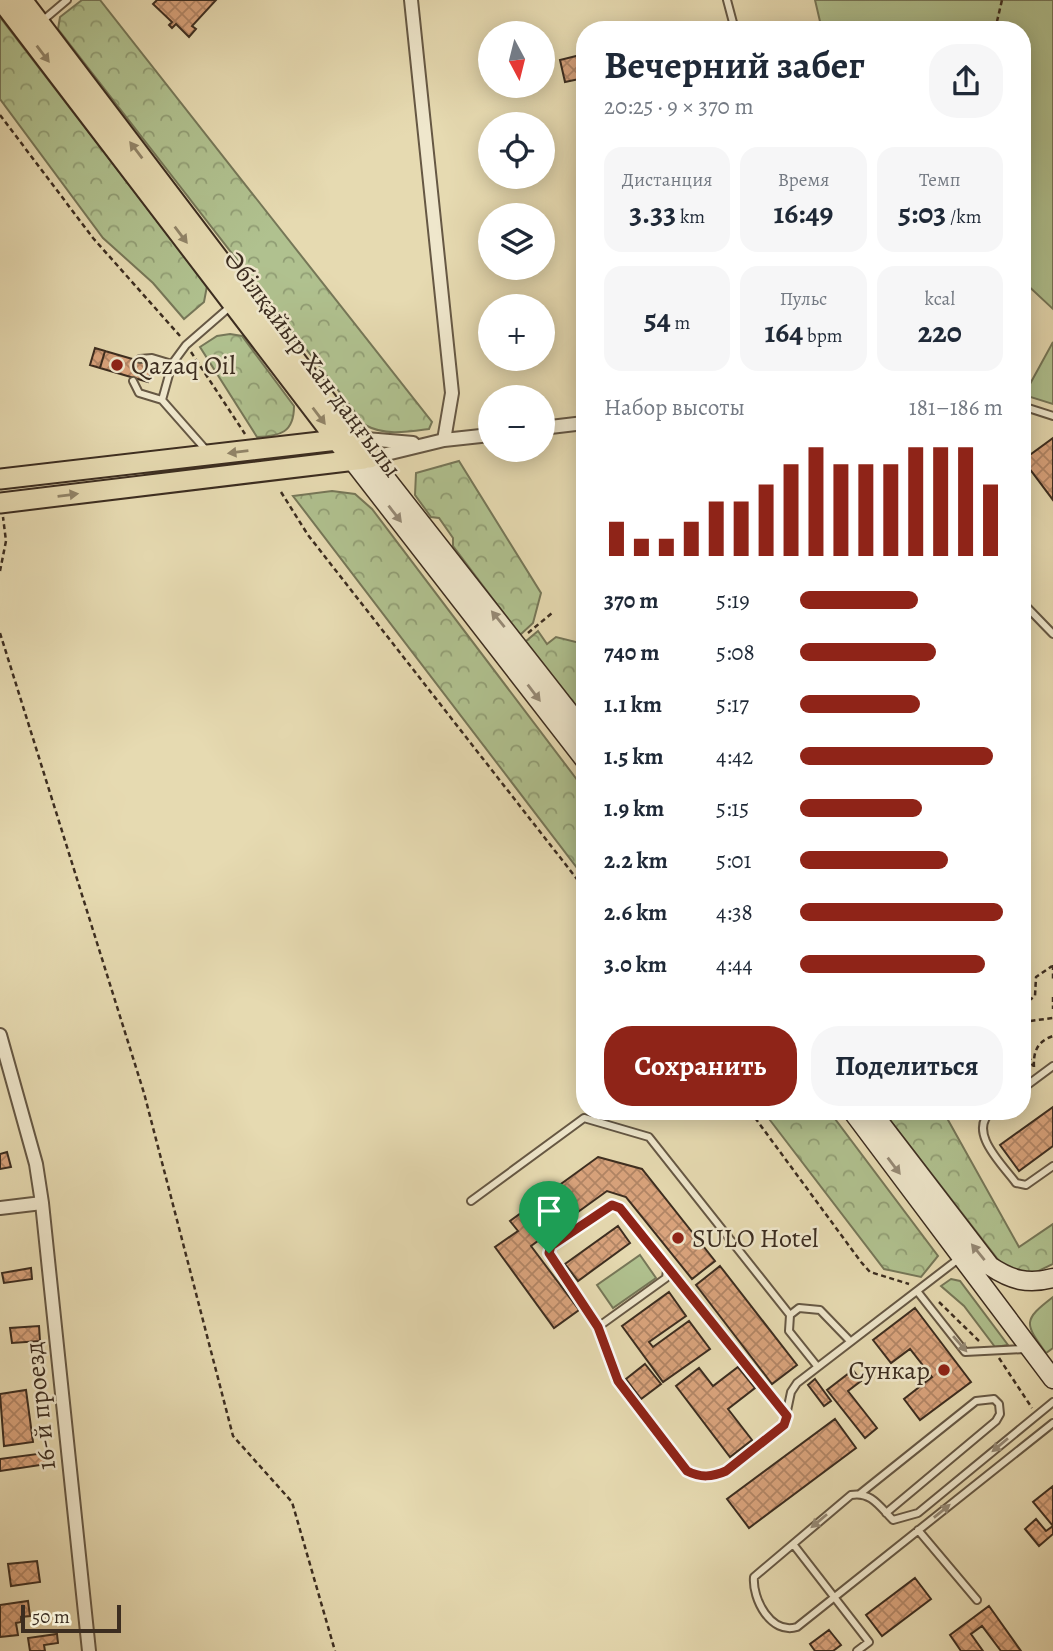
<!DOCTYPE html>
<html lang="ru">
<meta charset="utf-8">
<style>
:root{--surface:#fff;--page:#f6f6f7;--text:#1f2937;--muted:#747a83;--accent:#8f2418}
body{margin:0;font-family:Alegreya,serif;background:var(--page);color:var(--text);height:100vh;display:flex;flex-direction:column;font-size:26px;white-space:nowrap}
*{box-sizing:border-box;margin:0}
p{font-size:23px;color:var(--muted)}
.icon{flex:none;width:38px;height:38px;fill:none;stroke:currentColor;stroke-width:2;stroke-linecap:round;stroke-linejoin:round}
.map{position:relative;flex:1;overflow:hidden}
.sheet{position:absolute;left:576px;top:21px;width:455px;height:1099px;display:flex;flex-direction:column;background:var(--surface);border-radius:28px;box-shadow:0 4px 18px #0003}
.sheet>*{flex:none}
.needle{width:46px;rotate:173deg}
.controls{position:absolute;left:478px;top:21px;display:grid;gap:14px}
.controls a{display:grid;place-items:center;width:77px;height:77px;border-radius:50%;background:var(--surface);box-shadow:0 4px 18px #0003;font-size:35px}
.scale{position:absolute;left:21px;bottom:18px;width:100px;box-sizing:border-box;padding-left:7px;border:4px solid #3c2d20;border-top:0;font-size:19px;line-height:24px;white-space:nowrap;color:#3c2d20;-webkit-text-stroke:5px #efe7cc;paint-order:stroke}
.pin{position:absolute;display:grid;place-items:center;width:60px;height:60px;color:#fff;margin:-72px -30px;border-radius:50% 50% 50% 0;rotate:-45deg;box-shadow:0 0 7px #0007}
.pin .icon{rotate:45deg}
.round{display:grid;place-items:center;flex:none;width:74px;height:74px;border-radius:28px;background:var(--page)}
.head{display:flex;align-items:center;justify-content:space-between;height:119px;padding:0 28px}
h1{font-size:38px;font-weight:700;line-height:52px}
.metrics{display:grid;grid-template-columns:repeat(3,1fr);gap:10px;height:119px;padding:7px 28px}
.metrics div{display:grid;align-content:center;border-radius:18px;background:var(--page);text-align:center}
.metrics b{font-size:30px;font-weight:700}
.metrics small{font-size:19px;font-weight:400}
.metrics p{font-size:19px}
.chart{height:196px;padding:14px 28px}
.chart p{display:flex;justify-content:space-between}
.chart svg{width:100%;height:126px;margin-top:7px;stroke:var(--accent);stroke-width:6}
.primary-button{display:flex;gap:14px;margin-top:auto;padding:14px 28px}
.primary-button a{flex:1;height:80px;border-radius:28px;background:var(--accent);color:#fff;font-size:28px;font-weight:700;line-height:80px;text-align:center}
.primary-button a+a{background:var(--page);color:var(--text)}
ul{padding:0 28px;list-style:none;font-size:23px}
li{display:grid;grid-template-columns:112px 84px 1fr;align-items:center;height:52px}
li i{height:18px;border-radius:9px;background:var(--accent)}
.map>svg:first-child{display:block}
.green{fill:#b0c18f;stroke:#767758;stroke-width:2}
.forest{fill:url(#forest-crowns);stroke:#767758;stroke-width:2}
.building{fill:url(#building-cross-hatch);stroke:#3c2d20;stroke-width:2}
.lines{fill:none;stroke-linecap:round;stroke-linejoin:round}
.lane-casing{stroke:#665844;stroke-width:10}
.street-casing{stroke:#665844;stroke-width:16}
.secondary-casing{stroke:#3c2d20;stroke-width:21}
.primary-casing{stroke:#3c2d20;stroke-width:23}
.path{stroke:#3c2d20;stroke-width:2.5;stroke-dasharray:5 3.5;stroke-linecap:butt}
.lane{stroke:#efe7cc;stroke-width:6}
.street{stroke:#efe7cc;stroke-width:12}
.secondary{stroke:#efe7cc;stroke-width:18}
.primary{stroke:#e6dab1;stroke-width:19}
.oneway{fill:#918468}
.oneway2{fill:#968a76}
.route-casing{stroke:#fff;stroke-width:14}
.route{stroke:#8f2418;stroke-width:9}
.poi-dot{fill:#8f2418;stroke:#efe7cc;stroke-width:2.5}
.labels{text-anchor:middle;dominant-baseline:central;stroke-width:5;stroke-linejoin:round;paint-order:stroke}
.street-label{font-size:26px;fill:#3c2d20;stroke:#efe7cc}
.poi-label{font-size:26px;fill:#3c2d20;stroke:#efe7cc;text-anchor:start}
</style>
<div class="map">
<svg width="1053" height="1651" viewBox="0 0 1053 1651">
<defs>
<pattern id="forest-crowns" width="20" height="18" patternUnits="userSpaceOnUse" patternTransform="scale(1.75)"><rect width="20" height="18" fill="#b0c18f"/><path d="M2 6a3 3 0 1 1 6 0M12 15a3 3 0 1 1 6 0" fill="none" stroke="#909d74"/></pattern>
<pattern id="building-cross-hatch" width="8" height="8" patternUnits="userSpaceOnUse" patternTransform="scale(1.75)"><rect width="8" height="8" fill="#daa47d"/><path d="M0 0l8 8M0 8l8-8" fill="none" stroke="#b28666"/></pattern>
</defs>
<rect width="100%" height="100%" fill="#e6dab1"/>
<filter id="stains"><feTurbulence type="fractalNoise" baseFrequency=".00286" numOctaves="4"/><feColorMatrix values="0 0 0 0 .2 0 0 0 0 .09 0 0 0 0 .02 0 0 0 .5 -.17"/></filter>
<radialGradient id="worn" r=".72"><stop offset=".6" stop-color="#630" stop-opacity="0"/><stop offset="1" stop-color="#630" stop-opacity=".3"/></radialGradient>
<!-- green -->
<path class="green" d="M815,0H1053V309L1022,280V30H822Z
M1053,342V404L1024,395Z
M640,1255L656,1278L613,1308L597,1285Z
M951,1279L960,1281L1008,1345L995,1347L964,1306L941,1286Z
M1053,1297V1348L1046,1353C1024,1323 1023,1320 1053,1297Z"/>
<!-- forest -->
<path class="forest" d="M82,0H100L432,422L429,429C407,432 385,436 365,425L58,29L60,17Z
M0,17L207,286L204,302L184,319L153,283L103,238L0,99Z
M230,334L242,336L294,406C294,433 280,436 257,437L200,347L217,336Z
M459,461L541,593L533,623L520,635L453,546V538L439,518L431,517L415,495L416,473Z
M332,491L355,494L372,509L584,789V877L293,496Z
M538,631L547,644L556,637L584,644V720L525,642Z
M763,1111H829L938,1256L921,1277L884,1269Z
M883,1111H943L1019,1247L1053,1224V1264L1030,1275L1003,1266Z"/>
<!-- building -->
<path class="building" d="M157,0H216L192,26L196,29L189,37L176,24L172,28L169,25L172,22L153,4Z
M584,54V78L565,82L560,60Z
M95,348L105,351L100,368L90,365Z
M105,351L153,365L148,382L100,368Z
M1053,438V500L1023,460Z
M1053,1107V1146L1019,1171L1000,1145Z
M7,1152L11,1167L0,1169V1154Z
M598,1157L642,1169L715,1261L692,1279L626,1197L607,1191L531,1246L579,1310L554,1328L495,1247L518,1231L510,1221Z
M618,1226L630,1243L578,1281L565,1264Z
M720,1266L797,1365L772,1384L696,1285Z
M31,1268L32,1279L4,1283L2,1273Z
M669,1292L686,1316L649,1342L653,1347L689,1321L710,1349L663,1382L622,1326Z
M915,1308L971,1382L920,1420L904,1399L932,1377L910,1349L891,1363L873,1340Z
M39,1326L40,1341L12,1343L10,1328Z
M645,1364L661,1384L641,1399L626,1379Z
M738,1367L755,1388L728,1409L752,1440L730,1457L676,1386L699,1368L713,1386Z
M853,1370L861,1381L848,1391L877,1428L865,1438L827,1390Z
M815,1379L831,1401L824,1406L808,1385Z
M26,1390L33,1442L4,1446L0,1394Z
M835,1419L856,1448L749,1528L727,1499Z
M52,1452L54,1463L0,1471V1459Z
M1053,1486V1526L1033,1502Z
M1036,1519L1046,1531L1053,1526V1534L1039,1546L1025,1529Z
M37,1561L40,1582L11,1586L8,1564Z
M915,1578L931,1599L882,1636L866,1615Z
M28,1601L30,1616L21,1617V1622L16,1623L18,1635L0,1637V1605Z
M989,1606L1021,1651H1001L982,1626L971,1634L983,1651H961L950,1635Z
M829,1630L841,1645L833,1651H815L810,1644Z
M57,1634L58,1643L44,1645L45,1651H30L28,1638Z"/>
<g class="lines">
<defs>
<path id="lane" d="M727,0L735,30
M41,22L67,0
M140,359L152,358L172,364
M133,381L139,393L162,400
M1022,406L1053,416
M206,450L162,400L172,364L186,345L232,305
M1022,602L1053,634
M1022,1089L1053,1066
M992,1111C966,1131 1003,1165 1016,1183L1026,1185L1053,1166
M471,1201L584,1118L649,1137L790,1315L789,1331L817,1366
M917,1291L965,1352L1025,1349
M790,1315L799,1308L820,1310L850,1341
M598,1327L666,1278L667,1270L620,1208L612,1205L551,1246L549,1253L598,1327L618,1382L687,1471C701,1478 712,1478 726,1471L784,1425L791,1392L797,1383L961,1257
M1053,1402L918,1513L893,1520C880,1507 871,1491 851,1495L754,1577C752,1599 771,1635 797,1627L1053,1423
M861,1493L976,1401L994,1399L999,1404L1000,1414L996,1421L886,1513
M918,1530L977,1600
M793,1544L869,1642L857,1651"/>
<path id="street" d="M411,0L452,393L444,440
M542,428L584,423
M354,438L413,443
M370,458L444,440L490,435
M0,1035L36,1164L42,1203L89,1651
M0,1208L42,1203"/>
<path id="secondary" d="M370,458L584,731
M352,460L584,759
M852,1111L1053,1379
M871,1111L990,1266C1011,1280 1028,1285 1053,1278"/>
<path id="primary" d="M1,0L352,460
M22,0L370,458
M0,479L346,439
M0,503L364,459"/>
</defs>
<!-- lane casing -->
<use href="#lane" class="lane-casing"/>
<!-- street casing -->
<use href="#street" class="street-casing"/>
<!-- secondary casing -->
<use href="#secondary" class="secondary-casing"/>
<!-- primary casing -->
<use href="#primary" class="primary-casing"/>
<!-- path -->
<path class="path" d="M995,30L1002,0
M0,115L93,238L180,336
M191,352L245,434
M281,492L308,535L584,888
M0,571L6,541L3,517
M0,633L144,1093L233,1436L292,1502L335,1651
M528,633L552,613
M1053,965V981
M1053,997V1009
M1022,1006L1035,996L1036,977L1052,966
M1022,1022L1053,1018
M1022,1040L1033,1066
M1034,1067C1033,1051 1038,1041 1053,1036
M750,1111L861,1262L870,1272L909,1284
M675,1277L779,1405
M939,1302L979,1341
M999,1358L1032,1408"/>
<!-- lane -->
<use href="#lane" class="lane"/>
<!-- street -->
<use href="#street" class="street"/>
<!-- secondary -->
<use href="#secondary" class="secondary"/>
<!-- primary -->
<use href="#primary" class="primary"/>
</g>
<!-- one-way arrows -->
<defs><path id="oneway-solid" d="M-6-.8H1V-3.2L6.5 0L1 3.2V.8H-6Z" transform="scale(1.75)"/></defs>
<g class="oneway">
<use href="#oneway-solid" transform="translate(43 54) rotate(53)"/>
<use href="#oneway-solid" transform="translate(136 150) rotate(-127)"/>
<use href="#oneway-solid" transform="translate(181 235) rotate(53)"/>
<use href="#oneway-solid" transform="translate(319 416) rotate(53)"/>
<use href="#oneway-solid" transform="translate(238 452) rotate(173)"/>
<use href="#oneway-solid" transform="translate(68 495) rotate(-7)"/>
</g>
<g class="oneway2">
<use href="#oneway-solid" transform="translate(395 514) rotate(52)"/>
<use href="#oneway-solid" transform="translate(498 619) rotate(-129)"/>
<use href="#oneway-solid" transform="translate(534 693) rotate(53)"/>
<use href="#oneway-solid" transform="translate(894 1166) rotate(53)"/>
<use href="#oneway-solid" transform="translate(978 1252) rotate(-129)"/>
<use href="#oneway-solid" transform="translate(960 1344) rotate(49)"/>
<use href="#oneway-solid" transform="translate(1000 1445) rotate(140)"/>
<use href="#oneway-solid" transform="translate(942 1511) rotate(-39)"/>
<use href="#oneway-solid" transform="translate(819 1521) rotate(140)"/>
</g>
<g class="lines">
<defs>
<path id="route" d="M612,1205L620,1208L787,1416L784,1425L726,1471C712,1477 701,1478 687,1471L618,1381L598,1327L549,1253L551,1246Z"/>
</defs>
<!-- route casing -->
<use href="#route" class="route-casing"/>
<!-- route -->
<use href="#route" class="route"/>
</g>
<!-- markers -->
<g class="poi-dot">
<circle cx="117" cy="365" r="7"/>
<circle cx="678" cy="1238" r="7"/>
<circle cx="944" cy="1370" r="7"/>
</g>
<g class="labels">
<!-- street labels -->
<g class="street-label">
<text transform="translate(313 364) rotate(53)">Әбілқайыр Хан даңғылы</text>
<text transform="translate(40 1406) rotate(-96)">16-й проезд</text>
</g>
<!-- poi labels -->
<g class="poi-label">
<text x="131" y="365">Qazaq Oil</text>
<text x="692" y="1238">SULO Hotel</text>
<text x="930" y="1370" text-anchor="end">Сункар</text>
</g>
</g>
<rect width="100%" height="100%" filter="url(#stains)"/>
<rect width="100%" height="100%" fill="url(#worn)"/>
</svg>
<div class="controls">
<a><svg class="needle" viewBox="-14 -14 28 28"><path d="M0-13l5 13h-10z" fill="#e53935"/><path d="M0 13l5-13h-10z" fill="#747a83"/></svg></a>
<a><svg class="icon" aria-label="locate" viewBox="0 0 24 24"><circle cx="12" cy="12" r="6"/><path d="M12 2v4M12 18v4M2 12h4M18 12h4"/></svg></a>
<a><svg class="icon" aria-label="layers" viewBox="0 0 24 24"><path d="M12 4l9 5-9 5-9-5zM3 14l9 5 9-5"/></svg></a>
<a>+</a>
<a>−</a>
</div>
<div class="scale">50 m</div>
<div class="pin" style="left:549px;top:1253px;background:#1e9e55"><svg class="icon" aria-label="arrive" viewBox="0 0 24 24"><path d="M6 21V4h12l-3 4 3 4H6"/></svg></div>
<section class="sheet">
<div class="head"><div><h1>Вечерний забег</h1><p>20:25 · 9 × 370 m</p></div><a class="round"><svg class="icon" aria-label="share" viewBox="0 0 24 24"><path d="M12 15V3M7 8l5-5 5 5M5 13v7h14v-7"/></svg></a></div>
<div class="metrics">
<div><p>Дистанция</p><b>3.33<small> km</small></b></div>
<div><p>Время</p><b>16:49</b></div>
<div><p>Темп</p><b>5:03<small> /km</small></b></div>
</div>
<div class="metrics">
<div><b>54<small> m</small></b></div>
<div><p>Пульс</p><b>164<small> bpm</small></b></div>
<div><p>kcal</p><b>220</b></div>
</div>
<div class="chart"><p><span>Набор высоты</span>181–186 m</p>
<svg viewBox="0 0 160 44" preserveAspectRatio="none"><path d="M5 44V32M15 44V38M25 44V38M35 44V32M45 44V25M55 44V25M65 44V19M75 44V12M85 44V6M95 44V12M105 44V12M115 44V12M125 44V6M135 44V6M145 44V6M155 44V19"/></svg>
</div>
<ul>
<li><b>370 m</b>5:19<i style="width:58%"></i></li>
<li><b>740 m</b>5:08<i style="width:67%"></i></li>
<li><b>1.1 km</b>5:17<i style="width:59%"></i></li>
<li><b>1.5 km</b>4:42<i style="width:95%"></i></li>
<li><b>1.9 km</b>5:15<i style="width:60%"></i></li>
<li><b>2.2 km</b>5:01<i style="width:73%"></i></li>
<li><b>2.6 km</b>4:38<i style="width:100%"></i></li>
<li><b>3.0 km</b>4:44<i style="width:91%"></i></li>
</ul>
<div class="primary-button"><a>Сохранить</a><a>Поделиться</a></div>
</section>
</div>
